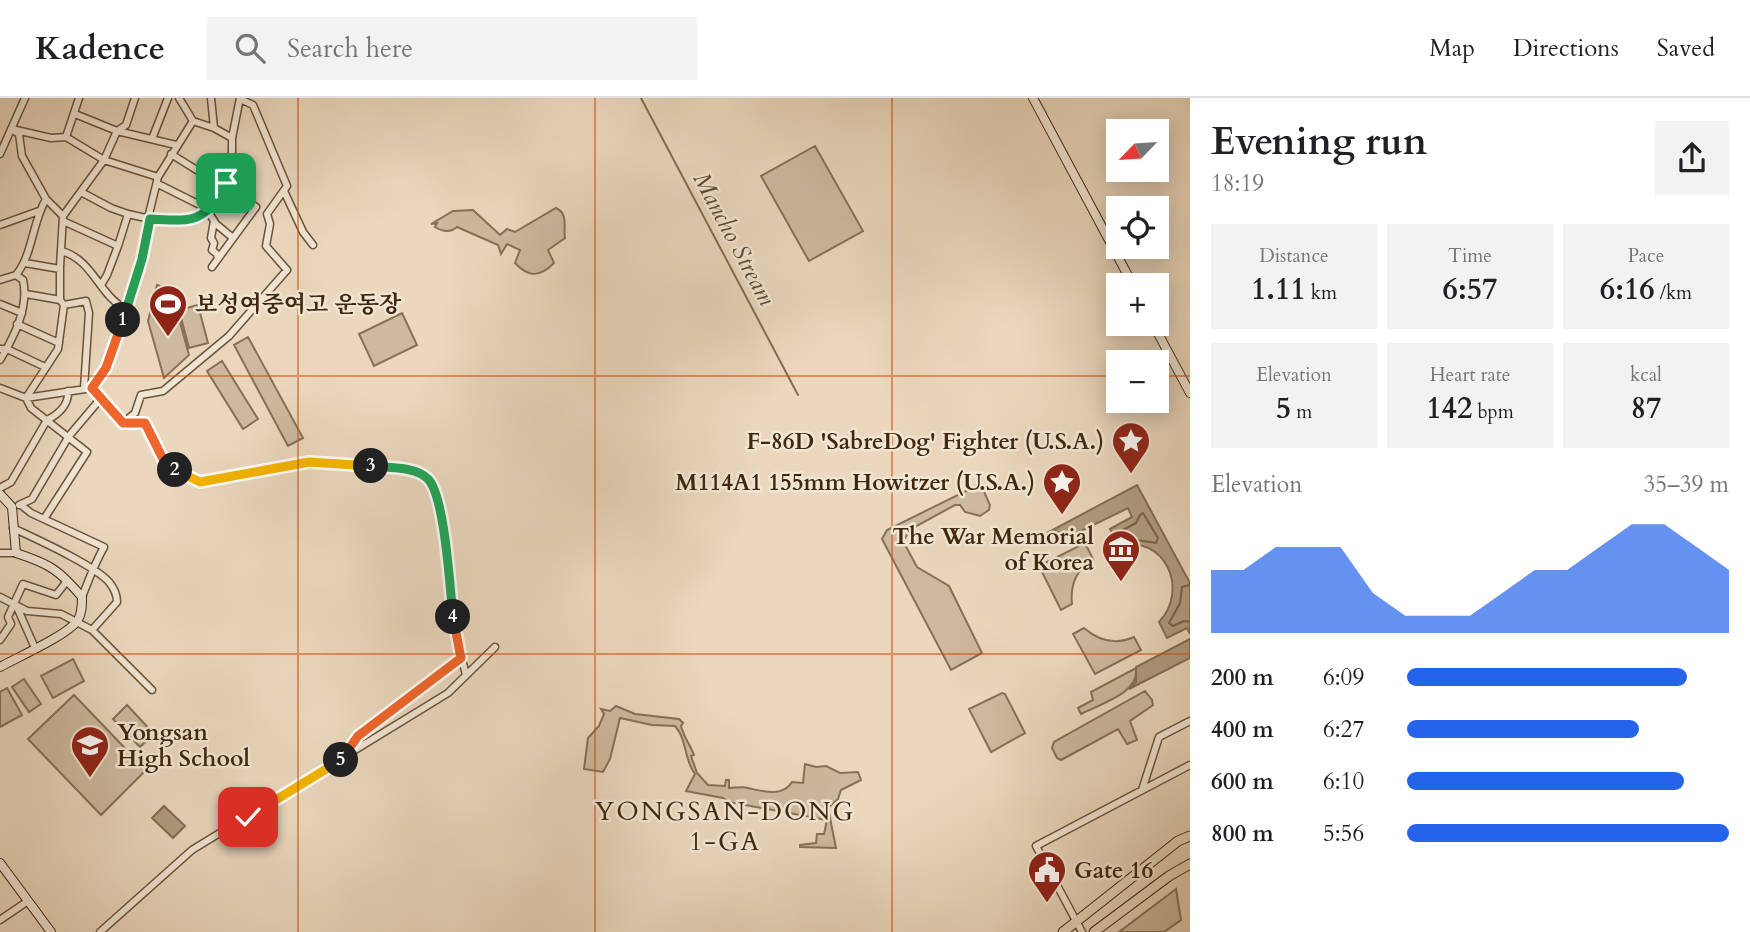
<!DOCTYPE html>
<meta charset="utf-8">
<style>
:root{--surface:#fff;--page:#f2f2f2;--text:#202124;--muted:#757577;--line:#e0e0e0;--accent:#2563eb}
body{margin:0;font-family:Cardo,"Noto Serif KR",serif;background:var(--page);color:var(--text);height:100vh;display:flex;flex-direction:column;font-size:26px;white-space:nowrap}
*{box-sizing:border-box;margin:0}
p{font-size:23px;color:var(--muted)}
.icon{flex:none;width:38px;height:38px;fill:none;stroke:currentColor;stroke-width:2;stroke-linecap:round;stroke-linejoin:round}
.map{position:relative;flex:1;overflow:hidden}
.sheet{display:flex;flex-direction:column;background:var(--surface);width:560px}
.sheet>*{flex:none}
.needle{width:46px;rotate:245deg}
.controls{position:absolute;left:1106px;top:21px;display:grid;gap:14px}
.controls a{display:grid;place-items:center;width:63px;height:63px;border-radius:0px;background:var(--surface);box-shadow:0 4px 18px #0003;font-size:35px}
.pin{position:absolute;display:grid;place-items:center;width:60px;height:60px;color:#fff;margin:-30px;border-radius:14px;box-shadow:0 4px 10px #0006}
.km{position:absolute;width:35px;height:35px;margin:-18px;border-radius:50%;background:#222;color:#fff;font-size:19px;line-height:35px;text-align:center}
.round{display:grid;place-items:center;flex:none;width:74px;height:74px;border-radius:0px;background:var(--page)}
.headline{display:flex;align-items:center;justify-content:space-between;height:119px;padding:0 21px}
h1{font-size:38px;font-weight:800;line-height:52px}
.metrics{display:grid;grid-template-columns:repeat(3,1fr);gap:10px;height:119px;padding:7px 21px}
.metrics div{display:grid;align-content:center;border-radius:0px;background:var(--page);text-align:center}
.metrics b{font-size:30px;font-weight:800}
.metrics small{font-size:19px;font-weight:400}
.metrics p{font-size:19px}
.chart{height:196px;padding:14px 21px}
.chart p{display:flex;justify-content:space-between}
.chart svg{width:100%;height:126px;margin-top:7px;fill:var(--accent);opacity:.7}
ul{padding:0 21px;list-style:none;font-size:23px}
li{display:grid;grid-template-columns:112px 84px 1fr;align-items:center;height:52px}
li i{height:18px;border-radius:9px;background:var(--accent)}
header{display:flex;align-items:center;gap:42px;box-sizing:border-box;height:98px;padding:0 35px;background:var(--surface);border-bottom:2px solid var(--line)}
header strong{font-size:33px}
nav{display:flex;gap:38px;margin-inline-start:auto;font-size:24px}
.search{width:490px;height:63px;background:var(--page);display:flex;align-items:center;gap:18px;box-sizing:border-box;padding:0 24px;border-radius:0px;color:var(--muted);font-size:26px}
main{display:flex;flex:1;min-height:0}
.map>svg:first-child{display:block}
.green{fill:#cdb99f;stroke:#867056;stroke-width:2}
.water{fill:#b09b81;stroke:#836d53;stroke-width:2}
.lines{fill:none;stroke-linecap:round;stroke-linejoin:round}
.shore{stroke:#786147;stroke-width:2}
.stream{stroke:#836d53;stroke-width:2}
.street-casing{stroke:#6a5339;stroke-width:9}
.secondary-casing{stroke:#40270d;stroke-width:10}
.primary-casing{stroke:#40270d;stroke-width:11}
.street{stroke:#f1e5d4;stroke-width:6}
.secondary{stroke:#f1e5d4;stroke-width:8}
.primary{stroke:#ead7bd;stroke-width:9}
.split-1-casing{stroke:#fff;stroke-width:14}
.split-2-casing{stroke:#fff;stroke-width:14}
.split-3-casing{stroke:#fff;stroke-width:14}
.split-4-casing{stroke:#fff;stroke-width:14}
.split-5-casing{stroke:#fff;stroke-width:14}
.split-6-casing{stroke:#fff;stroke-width:14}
.split-1{stroke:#22a559;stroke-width:9}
.split-2{stroke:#f0652b;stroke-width:9}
.split-3{stroke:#f5b400;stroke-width:9}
.split-4{stroke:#22a559;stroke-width:9}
.split-5{stroke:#f0652b;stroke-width:9}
.split-6{stroke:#f5b400;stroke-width:9}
.grid{fill:none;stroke:#cf520c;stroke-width:2;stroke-opacity:0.55}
.labels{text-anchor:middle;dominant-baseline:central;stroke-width:5;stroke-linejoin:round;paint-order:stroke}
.poi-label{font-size:23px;font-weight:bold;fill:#40270d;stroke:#f1e5d4;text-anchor:start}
.water-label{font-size:24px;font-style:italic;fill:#624a30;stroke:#f1e5d4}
.quarter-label{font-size:26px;letter-spacing:2px;fill:#40270d;stroke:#f1e5d4}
</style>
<header>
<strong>Kadence</strong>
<div class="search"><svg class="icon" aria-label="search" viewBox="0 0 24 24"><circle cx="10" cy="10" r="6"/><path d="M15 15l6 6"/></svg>Search here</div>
<nav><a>Map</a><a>Directions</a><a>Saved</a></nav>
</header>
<main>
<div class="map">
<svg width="1190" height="834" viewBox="0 0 1190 834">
<rect width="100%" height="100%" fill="#ead7bd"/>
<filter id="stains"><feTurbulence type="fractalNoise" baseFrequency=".00286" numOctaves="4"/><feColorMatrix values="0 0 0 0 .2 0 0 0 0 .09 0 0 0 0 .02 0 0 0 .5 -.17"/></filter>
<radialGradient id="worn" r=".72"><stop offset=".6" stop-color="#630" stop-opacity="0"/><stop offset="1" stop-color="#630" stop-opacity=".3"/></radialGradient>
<!-- green -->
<path class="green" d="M815,48L863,133L809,163L761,78Z
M556,110C569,116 563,129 565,140L548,152L554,165C540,179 529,180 515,165L520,152L507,146L501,156L498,147L457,129C450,135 443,134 435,129L437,125L431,126L453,113L473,112L500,137L507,131L515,134Z
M157,187L171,191L189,257L164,280L148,223Z
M198,207L208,245L189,250L179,212Z
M402,215L417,247L374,268L359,236Z
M248,239L303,340L288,348L234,247Z
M222,263L258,321L243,331L207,273Z
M976,388L982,389L990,407L989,412L980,418L965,414L960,407H955L911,431L903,443L917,469L949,488L982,555L951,572L882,441L887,432Z
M1085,445L1093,461C1076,471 1070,488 1072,506L1061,512L1039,468Z
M1084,530C1099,543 1116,547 1134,539L1141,552L1095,576L1073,536Z
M73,561L84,583L53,600L41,578Z
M1136,570C1140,595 1100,606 1081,616L1078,610L1093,602L1091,594Z
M24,581L41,606L29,614L12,589Z
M7,590L22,617L0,629V594Z
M1145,593L1152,602L1153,607L1130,623L1137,642L1127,646L1118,631L1061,662L1057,660L1052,650L1054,644Z
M1002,595L1005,596L1025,635L991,654L969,611Z
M74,597L146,672L101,717L28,641Z
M127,607L154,636L140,649L113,621Z
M616,608L635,616L679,621L683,625L681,628C684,640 690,646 694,657L691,658L697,675L708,687L725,688L726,682H729V690C735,690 743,688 748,690C762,693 782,700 792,684L803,685L805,666L816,669L826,668L840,675L858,674L861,682L841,692L838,701L828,710L836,750L800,749V747L816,745L817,736H824L827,722L729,704L723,700L686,693L695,676C684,662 687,641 675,628L652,627L620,620L610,661L603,674L584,671L588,640L599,628L604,616L601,611L610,613Z
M1176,791L1181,822L1164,834H1119Z"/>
<!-- water -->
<path class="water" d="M1137,387L1190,485V536L1187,530L1167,540L1159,524C1190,491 1164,436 1119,448L1110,431L1132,419L1128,410L1071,438L1055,433L1047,435Z
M1190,541V560L1129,591L1136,584V569Z
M164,708L185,728L173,740L152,720Z"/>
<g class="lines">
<!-- shore -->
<path class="shore" d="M1143,415L1158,440L1156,445L1124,440L1121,437V433L1136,425L1140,417Z
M1190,487L1182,489L1180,505L1169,525L1173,528L1184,523L1190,524"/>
<!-- stream -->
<path class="stream" d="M641,0L798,297"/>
<defs>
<path id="street" d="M179,0L193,23L214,30L232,40
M211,0L214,30
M75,16L117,33L176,47
M11,31L19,36L22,58L46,101L63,118
M16,32L51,40L66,39
M66,39L104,62L158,79
M66,39L79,0
M152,41L168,0
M0,56L25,0
M171,56L227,91
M158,86L206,110L216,126L233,140
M284,93L303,134L313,147
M81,94L111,110L128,116L150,121H170L198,120L208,114L227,91L226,85L232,54V40L240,0
M63,123L118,148L107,177L101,187
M214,123L211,140L214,145L212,152L217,156L218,161
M0,127L39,113
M118,148L128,116
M61,153C93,161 99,198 126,211
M25,165L60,171
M212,169L256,109L226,85
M0,182L16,177
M26,196L60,202
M0,206L22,215
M64,207L86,203L89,215L84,290
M17,226L59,245
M0,251H7L45,269
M0,262C14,239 29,210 23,182L16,177C33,156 32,125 46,101
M0,290L26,300L92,290L123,325
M92,290C123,247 140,173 150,121L149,116L158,79L193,23
M123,325H145L167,369L200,384L309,364L415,373L429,381L440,406L455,533L466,577
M123,325L135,315L141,297L163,293L229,238L287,172L266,148L270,126L267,116L287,88L253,7L240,1
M0,390L11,384L47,322C59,316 69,306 68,293
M19,407L32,401L69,338L102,299
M21,407L31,415L104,449C94,467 89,481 82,499
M44,421L87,354L31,310L26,300L58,251L64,207L60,202V169L63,118L104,62L117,33L126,27L135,0
M13,430C36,441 94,467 109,484C114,490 117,497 117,504L92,532
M0,455H16
M0,499L27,513L61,516L92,532L152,592
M16,507L35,550
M0,542L11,526L8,519L23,486L56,497L67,483
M344,659L358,638L461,560
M1142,692L1159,639L1190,623
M0,822L28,803
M100,834L192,752L448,595L495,549
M1082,834L1036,748L1190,667"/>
<path id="secondary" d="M1033,0L1133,187
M1153,226L1190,295
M0,396L12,409L16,455C50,466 59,472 82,499C82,507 82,515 78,522C68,537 18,559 0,569
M0,765L51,834"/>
<path id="primary" d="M1063,834L1178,743L1190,738
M1094,834L1169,778L1190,766"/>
</defs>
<!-- street casing -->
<use href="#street" class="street-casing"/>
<!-- secondary casing -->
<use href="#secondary" class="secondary-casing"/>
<!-- primary casing -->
<use href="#primary" class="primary-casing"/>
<!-- street -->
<use href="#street" class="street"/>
<!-- secondary -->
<use href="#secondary" class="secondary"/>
<!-- primary -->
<use href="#primary" class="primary"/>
</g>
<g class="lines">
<defs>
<path id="split-1" d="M123,222L142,161L150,121C194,123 198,126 227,91L226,85"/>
<path id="split-2" d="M123,222L106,270L92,290L123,325H145L167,369L175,372"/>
<path id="split-3" d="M175,372L200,384L309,364L371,368"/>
<path id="split-4" d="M371,368C388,370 416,368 428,381C445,398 450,492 453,519"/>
<path id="split-5" d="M341,662L358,638L461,560L453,519"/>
<path id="split-6" d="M248,719L341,662"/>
</defs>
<!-- split-1 casing -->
<use href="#split-1" class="split-1-casing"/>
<!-- split-2 casing -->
<use href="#split-2" class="split-2-casing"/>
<!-- split-3 casing -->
<use href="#split-3" class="split-3-casing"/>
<!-- split-4 casing -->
<use href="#split-4" class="split-4-casing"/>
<!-- split-5 casing -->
<use href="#split-5" class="split-5-casing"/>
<!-- split-6 casing -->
<use href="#split-6" class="split-6-casing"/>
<!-- split-1 -->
<use href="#split-1" class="split-1"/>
<!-- split-2 -->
<use href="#split-2" class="split-2"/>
<!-- split-3 -->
<use href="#split-3" class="split-3"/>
<!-- split-4 -->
<use href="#split-4" class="split-4"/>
<!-- split-5 -->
<use href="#split-5" class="split-5"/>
<!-- split-6 -->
<use href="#split-6" class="split-6"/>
</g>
<!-- grid -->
<path class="grid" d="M298,0V834M595,0V834M892,0V834M0,278H1118M1157,278H1190M0,556H1190"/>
<!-- icons -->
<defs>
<symbol id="stadium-pin" viewBox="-11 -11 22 30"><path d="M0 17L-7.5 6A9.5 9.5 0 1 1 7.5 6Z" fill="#8f2418" stroke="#f1e5d4"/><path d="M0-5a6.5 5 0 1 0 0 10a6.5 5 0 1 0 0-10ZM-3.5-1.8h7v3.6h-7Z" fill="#fff"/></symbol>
<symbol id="sight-pin" viewBox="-11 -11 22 30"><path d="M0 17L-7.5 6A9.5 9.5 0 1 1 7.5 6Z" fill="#8f2418" stroke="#f1e5d4"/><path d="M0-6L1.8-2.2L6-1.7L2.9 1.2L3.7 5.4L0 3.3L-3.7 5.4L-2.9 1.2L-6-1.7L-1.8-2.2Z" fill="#fff"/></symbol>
<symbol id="museum-pin" viewBox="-11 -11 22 30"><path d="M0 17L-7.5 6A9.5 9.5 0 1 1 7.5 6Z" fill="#8f2418" stroke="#f1e5d4"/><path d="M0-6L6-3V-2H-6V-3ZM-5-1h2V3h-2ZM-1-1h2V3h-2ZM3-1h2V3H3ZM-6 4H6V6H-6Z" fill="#fff"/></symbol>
<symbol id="school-pin" viewBox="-11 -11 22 30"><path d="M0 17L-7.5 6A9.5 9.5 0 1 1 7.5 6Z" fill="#8f2418" stroke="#f1e5d4"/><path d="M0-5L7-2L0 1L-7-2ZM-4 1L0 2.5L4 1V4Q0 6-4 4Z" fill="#fff"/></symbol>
<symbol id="civic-pin" viewBox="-11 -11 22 30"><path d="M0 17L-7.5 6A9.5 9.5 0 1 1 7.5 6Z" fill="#8f2418" stroke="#f1e5d4"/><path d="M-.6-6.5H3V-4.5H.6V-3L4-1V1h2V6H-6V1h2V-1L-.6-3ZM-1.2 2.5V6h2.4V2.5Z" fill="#fff"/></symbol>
</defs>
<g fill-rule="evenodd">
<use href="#stadium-pin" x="146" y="184" width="44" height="60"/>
<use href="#sight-pin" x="1109" y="321" width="44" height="60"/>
<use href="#sight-pin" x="1040" y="362" width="44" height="60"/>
<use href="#museum-pin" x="1099" y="429" width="44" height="60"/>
<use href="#school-pin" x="68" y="625" width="44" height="60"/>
<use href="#civic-pin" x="1025" y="750" width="44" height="60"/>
</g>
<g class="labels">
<!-- poi labels -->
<g class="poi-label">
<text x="195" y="206">보성여중여고 운동장</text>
<text x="1104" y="343" text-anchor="end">F-86D 'SabreDog' Fighter (U.S.A.)</text>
<text x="1035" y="384" text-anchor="end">M114A1 155mm Howitzer (U.S.A.)</text>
<text x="1094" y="438" text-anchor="end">The War Memorial<tspan x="1094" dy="26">of Korea</tspan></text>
<text x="117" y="634">Yongsan<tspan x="117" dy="26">High School</tspan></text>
<text x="1074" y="772">Gate 16</text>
</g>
<!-- water labels -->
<g class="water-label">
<text transform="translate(734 141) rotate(62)">Mancho Stream</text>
</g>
<!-- quarter labels -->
<g class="quarter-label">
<text x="725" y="713">YONGSAN-DONG<tspan x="725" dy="30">1-GA</tspan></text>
</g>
</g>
<rect width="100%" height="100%" filter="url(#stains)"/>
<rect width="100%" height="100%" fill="url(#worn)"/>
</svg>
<div class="controls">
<a><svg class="needle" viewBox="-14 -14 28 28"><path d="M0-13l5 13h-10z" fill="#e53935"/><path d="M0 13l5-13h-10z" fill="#757577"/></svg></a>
<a><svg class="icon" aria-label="locate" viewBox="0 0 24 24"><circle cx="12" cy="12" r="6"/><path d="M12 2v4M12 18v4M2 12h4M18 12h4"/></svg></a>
<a>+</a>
<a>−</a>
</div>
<div class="pin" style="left:226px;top:85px;background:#1e9e55"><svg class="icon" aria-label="arrive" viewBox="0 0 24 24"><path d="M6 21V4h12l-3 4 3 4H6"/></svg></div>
<div class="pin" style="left:248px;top:719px;background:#d93025"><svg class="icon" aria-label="check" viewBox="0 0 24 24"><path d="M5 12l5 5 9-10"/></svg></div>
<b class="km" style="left:123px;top:222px">1</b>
<b class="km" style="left:175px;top:372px">2</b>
<b class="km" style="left:371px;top:368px">3</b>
<b class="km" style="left:453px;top:519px">4</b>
<b class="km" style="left:341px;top:662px">5</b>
</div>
<section class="sheet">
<div class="headline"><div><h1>Evening run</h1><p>18:19</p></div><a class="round"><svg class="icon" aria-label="share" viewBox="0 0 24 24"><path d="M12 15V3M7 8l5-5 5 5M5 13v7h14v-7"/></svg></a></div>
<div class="metrics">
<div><p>Distance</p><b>1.11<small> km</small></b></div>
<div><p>Time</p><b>6:57</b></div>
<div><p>Pace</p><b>6:16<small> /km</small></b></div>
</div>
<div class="metrics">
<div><p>Elevation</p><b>5<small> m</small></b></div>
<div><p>Heart rate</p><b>142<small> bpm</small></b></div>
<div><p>kcal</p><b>87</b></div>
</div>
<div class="chart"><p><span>Elevation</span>35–39 m</p>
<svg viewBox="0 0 160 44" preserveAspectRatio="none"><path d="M0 44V22L10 22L20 14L30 14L40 14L50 30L60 38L70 38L80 38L90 30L100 22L110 22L120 14L130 6L140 6L150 14L160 22V44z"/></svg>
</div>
<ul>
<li><b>200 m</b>6:09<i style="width:87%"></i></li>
<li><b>400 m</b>6:27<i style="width:72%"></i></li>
<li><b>600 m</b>6:10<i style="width:86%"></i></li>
<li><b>800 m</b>5:56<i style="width:100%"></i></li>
</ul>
</section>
</main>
